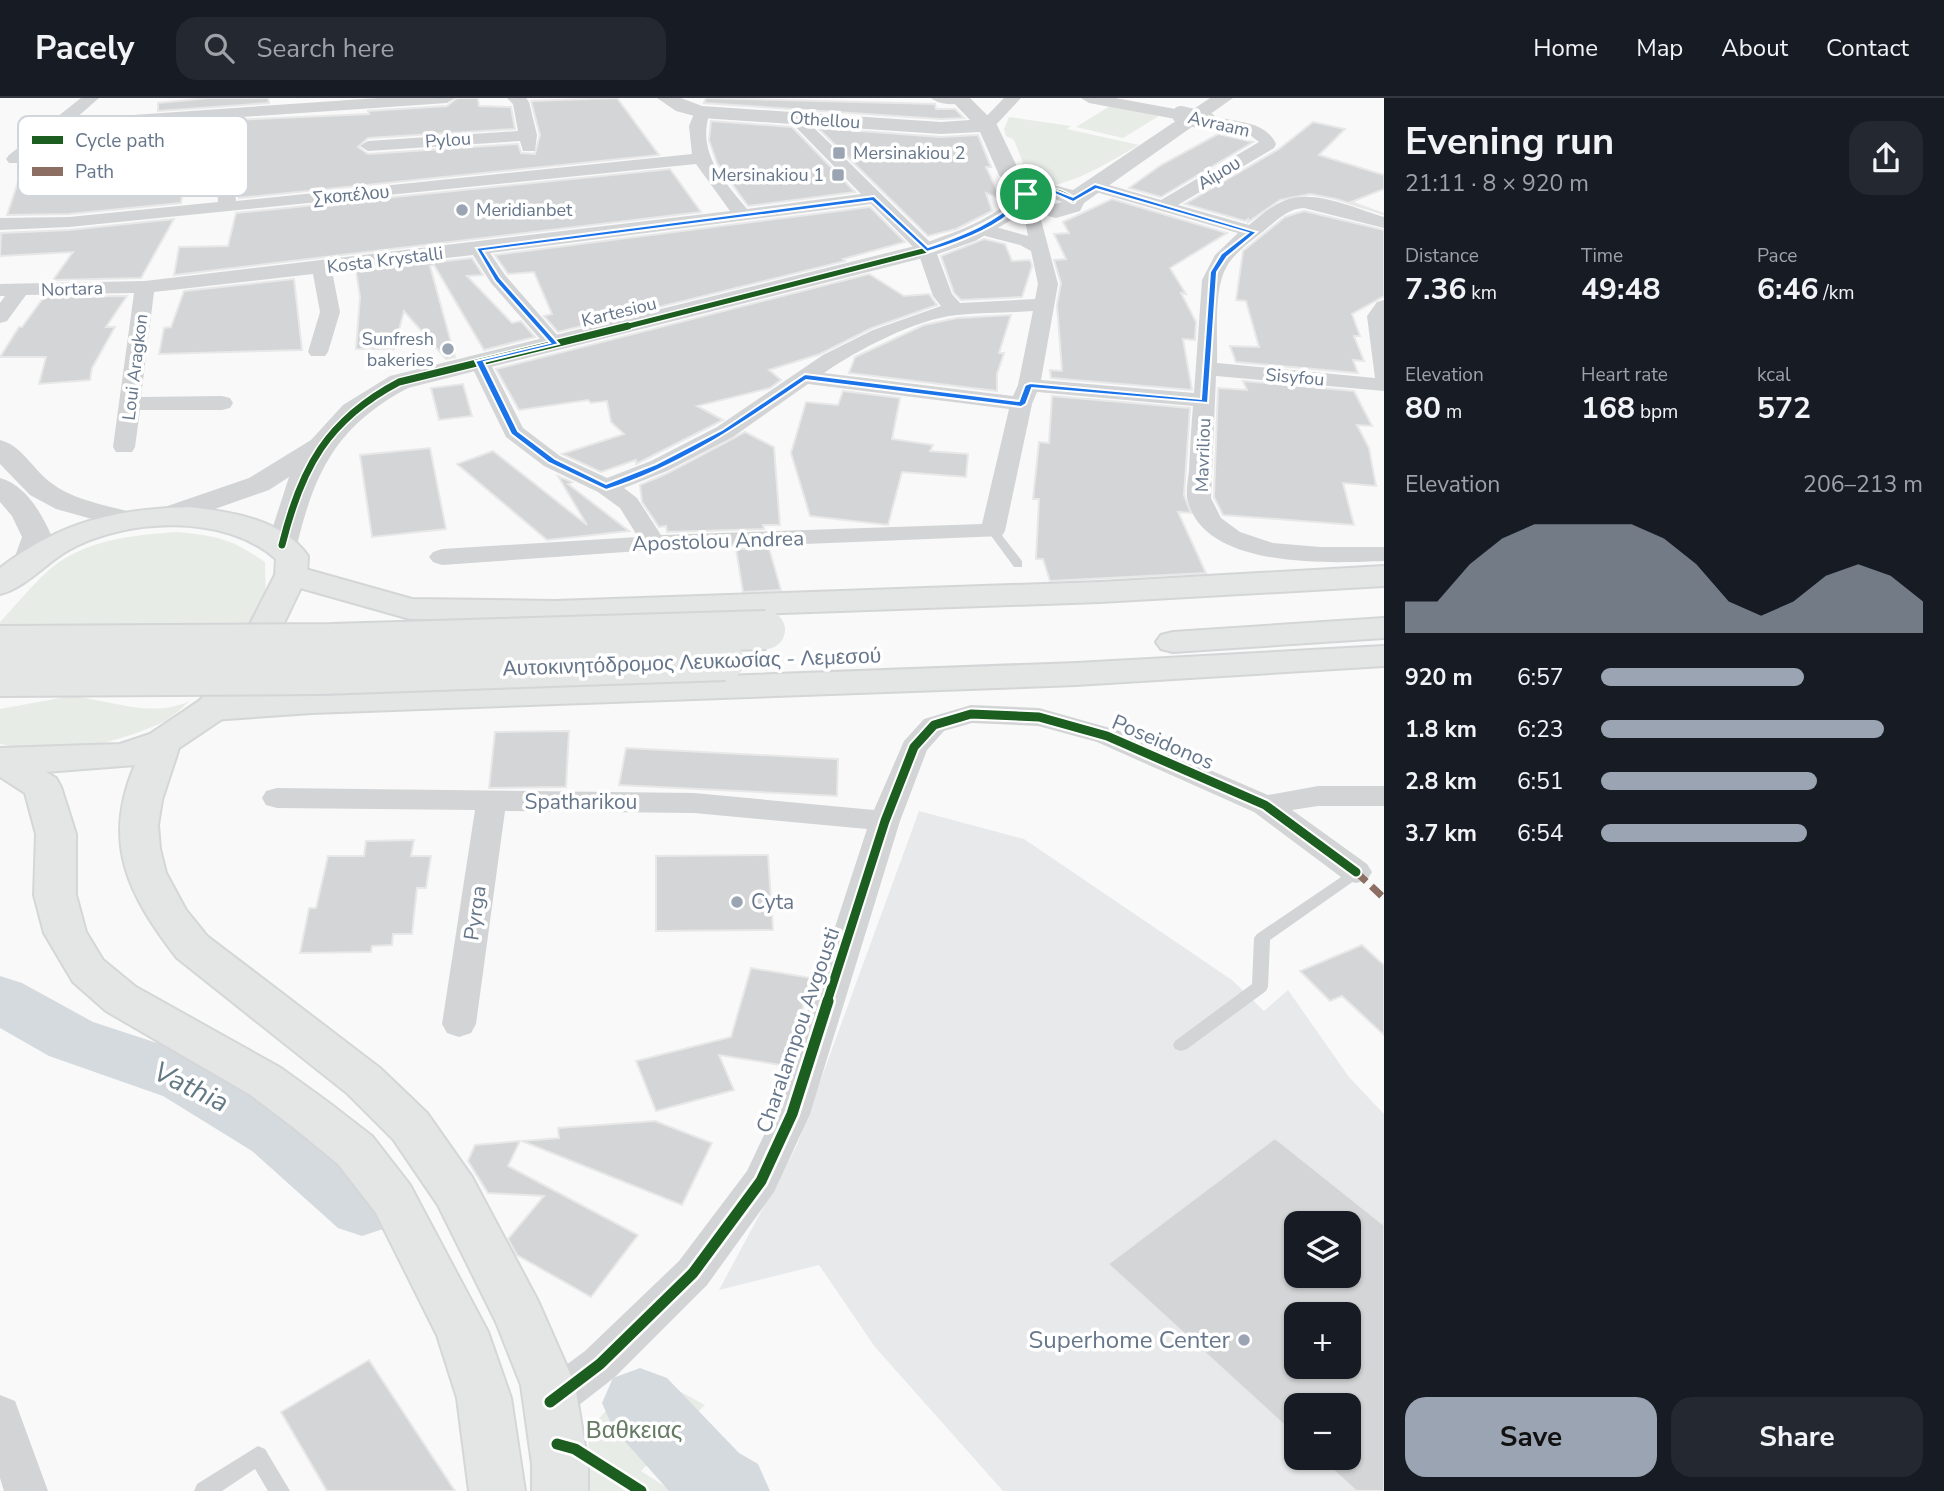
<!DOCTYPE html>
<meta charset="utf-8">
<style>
:root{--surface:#171b24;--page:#242831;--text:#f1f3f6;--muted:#9ea1a6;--line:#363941;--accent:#9aa4b2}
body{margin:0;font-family:"Nunito Sans",sans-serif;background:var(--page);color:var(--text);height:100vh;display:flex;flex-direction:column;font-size:26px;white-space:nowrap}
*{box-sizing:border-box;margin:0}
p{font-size:23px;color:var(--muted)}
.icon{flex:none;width:38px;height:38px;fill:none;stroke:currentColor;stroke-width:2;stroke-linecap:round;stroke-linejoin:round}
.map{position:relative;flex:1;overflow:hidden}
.drawer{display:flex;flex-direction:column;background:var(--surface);width:560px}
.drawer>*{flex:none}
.controls{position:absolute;left:1284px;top:1113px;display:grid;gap:14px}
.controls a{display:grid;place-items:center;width:77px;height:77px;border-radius:14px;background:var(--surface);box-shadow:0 2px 5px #0004;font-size:35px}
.pin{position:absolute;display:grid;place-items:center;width:60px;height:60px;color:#fff;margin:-30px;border:4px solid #fff;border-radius:50%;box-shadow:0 2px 7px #0007}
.round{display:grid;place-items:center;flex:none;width:74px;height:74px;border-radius:21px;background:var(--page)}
.head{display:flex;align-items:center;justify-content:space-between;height:119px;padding:0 21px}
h1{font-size:38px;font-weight:700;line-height:52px}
.stats{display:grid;grid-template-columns:repeat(3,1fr);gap:10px;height:119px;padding:7px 21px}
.stats div{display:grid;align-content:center}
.stats b{font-size:30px;font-weight:700}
.stats small{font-size:19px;font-weight:400}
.stats p{font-size:19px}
.chart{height:196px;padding:14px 21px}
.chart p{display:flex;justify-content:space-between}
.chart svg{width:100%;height:126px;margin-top:7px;fill:var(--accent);opacity:.7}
.button{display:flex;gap:14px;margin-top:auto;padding:14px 21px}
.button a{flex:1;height:80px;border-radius:21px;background:var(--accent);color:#111;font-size:28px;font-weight:700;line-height:80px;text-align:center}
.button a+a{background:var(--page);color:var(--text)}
ul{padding:0 21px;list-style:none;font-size:23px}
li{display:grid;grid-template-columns:112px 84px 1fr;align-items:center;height:52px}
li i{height:18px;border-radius:9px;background:var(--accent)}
header{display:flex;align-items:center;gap:42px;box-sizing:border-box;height:98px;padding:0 35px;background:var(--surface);border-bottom:2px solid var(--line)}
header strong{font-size:33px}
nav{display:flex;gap:38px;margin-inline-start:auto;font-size:24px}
.search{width:490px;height:63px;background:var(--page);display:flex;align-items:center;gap:18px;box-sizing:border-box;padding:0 24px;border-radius:21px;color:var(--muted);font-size:26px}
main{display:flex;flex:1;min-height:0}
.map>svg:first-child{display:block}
.built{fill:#e8e9ea;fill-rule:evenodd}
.green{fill:#e8ece7}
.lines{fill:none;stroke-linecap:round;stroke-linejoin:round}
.river{fill:#d4dade;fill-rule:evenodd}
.building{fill:#d4d5d6;stroke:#e8e8e8;stroke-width:2;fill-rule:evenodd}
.secondary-casing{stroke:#d4d6d8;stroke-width:4}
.trunk-casing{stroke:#d4d5d7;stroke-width:4}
.service{fill:#d3d4d5;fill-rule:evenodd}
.minor{fill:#d3d4d5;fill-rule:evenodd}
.tertiary{fill:#d3d4d5;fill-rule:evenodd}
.secondary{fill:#e4e5e5;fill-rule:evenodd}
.trunk{fill:#e4e5e5;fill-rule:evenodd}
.trunk-bridge-casing{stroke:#d4d5d7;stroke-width:42;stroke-linecap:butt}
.minor-bridge{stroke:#d3d4d5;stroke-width:18}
.trunk-bridge{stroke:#e4e5e5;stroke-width:38}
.quiet{stroke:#8d6e63;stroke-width:7;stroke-dasharray:14 7;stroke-linecap:butt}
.cycleway-far3-casing{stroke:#fff;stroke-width:8}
.cycleway-far2-casing{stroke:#fff;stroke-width:10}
.cycleway-far1-casing{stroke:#fff;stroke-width:13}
.cycleway-casing{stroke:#fff;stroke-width:16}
.cycleway-far3{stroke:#1b5e20;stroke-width:5}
.cycleway-far2{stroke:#1b5e20;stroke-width:7}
.cycleway-far1{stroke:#1b5e20;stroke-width:9}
.cycleway{stroke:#1b5e20;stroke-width:11}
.route{fill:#1a73e8;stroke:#fff;stroke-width:2;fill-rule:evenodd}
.poi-dot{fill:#9aa4b2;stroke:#fff;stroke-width:2.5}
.labels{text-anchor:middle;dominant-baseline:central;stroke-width:7;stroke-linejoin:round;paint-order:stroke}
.far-street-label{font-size:18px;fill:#67778b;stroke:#fff}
.far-poi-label{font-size:18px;fill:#67778b;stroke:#fff;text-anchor:start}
.street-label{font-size:21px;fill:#67778b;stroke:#fff}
.poi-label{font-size:21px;fill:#67778b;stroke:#fff;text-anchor:start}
.near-poi-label{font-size:24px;fill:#67778b;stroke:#fff;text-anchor:end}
.near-park-label{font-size:24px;fill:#657b63;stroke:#fff}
.near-water-label{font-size:28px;font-style:italic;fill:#637885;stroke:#fff}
.key{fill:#fff;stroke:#d1d6dc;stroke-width:2}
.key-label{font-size:19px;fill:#67778b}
</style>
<header>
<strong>Pacely</strong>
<div class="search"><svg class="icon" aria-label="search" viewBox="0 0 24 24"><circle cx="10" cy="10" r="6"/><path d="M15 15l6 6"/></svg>Search here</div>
<nav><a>Home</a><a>Map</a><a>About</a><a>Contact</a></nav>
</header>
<main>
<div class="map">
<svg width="1384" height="1393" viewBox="0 0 1384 1393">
<rect width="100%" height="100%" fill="#f9f9f9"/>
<!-- built -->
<path class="built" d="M919,713L1024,741L1232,882L1264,913L1288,892L1349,979L1384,1016V1393H1003L875,1249L819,1167L719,1192L797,1047ZM1297,1125H1349V1178H1297ZM1297,1216H1349V1269H1297ZM1297,1307H1349V1360H1297Z"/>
<!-- green -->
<path class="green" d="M1115,5L1162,16L1123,40L1076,29Z
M1009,19L1071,28L1067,31L1139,47C1113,61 1033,116 1014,71L1023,65L1014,42L1006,38L1004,31Z
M178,434C221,439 229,440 265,464L266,508L250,530L0,532V524C16,507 32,487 49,472C85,441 133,437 178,434Z
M71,598C112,602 150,621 190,603C180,611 170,622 159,626C110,648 53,658 0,646V611Z
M643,1273L705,1307L641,1373L672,1393H589L588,1332Z"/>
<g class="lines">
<!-- river -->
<path class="river" d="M0,878L22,885L93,924L209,962L300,1015L386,1088L397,1109L386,1130L362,1138L338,1130L252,1053L163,998L49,958L0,930Z
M640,1270L667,1280L739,1355L758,1366L770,1393H669L613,1330L602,1305L613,1280Z"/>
</g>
<!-- building -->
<path class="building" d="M209,0H268L269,5L158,13V5Z
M457,0H478L479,8L511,9L515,31L368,40L358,49L368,56L518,46L521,55L535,56L540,37L531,3L617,0L659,57L239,100L241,91H237L231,22L369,16L368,13L447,8Z
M706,0L935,6L936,11H955L964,20L941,21L704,5Z
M711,23L792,29L855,94L748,108L717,65L709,42Z
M210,24L214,87L183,89L181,105L69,116L7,117L20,78L56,44L89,45L37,96L125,89L128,73H136L138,54L161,52L159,28Z
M1313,24L1345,31L1319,57L1384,77V91L1351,104L1384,116L1336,101L1310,96L1280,102L1248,124V121L1245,123L1185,106L1279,51Z
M818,30L941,39L978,37L991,69H986L1001,101L986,95L992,113L956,131L928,138Z
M1218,36L1253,44L1161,99L1129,90L1161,67Z
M670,71L701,114L174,177L179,149L228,148L236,115Z
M1112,101L1227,135L1170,170L1186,196L1181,195L1196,224L1195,242L1183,241L1192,292L1051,280L1050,272L1062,273L1057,207L1061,185L1054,162L1066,161L1054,136L1069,135L1063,124Z
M870,109L905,144L843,161L845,163L558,234L544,218L552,216L534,174L508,176L495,157Z
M1304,113L1384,132V198L1352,216L1360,238H1354L1364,263L1353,262L1358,275L1236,264L1230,248L1259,249L1246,203L1236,202L1243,153L1285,119Z
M174,121L141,180L53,182L73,154L0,158L1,135L69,132Z
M984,141L1005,146L1012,163L1030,162L1032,168L1022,199L961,202L954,195L941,158Z
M472,160L483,177L467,178L512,225L521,223L535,239L484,252L434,167L430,168L455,259L446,261L404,213L394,251H356L360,199L356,173Z
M869,176L904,198L929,196L937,207L872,230L820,256L769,272L781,282L770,290L697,308L723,322L636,366V362L601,374L562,356L624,336L611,324L607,303L591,305L588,302L519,312L496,271Z
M294,181L302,252L159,256L164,230L171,229L184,193Z
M127,198L106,229H115L92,270L90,282L39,286L46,259H0L19,229H22L44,199Z
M1011,217L999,255H1004L997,276V293L849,275L855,259L924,227L957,220Z
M1243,283L1354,293L1372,328L1357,327L1369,350L1376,388L1343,385L1354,427L1223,417L1214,399L1218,290L1247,292Z
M463,286L472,318L439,322L431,290Z
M843,293L900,300L892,341L933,347L930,353L968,356L966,379L902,374L888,427L810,418L791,355L806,304L838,307Z
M1052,298L1190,310L1184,397L1191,415L1178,414L1206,475L1050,483L1043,461H1036L1039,401H1033L1039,344L1049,345Z
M745,334L774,349L780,427H763L764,431L667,434L666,428L659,429L642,404L640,387L668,375Z
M430,350L446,431L372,439L360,357Z
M493,353L587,427L558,378L572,384L568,386L629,433L547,442L457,366Z
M769,450L781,492L743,494L736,451Z
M569,633L566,689L489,690L495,634Z
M626,650L838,661L837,698L619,687Z
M414,742L411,758H431L426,790H417L412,836H393L392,847L372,848L371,854L300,855L309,810H316L328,758H364L366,743Z
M768,757L773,832L656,833V758Z
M1362,847L1384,867V937L1342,898L1330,903L1300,873Z
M751,870L811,880L787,968L719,957L734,992L656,1013L636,963L731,939Z
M655,1023L712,1045L682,1107L522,1043L559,1040L558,1030Z
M1275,1040L1384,1127V1393H1356L1320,1360H1349V1307H1297V1339L1108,1166ZM1297,1125H1349V1178H1297ZM1297,1216H1349V1269H1297Z
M520,1043L508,1068L638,1137L591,1199L517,1157L508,1141L544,1098L488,1095L468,1063L475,1047Z
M369,1262L455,1393H327L281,1314Z"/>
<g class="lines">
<defs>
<path id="secondary" d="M190,409C231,414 282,421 308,458L307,477L256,584L225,619L179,650L162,702L158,727L160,751L166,775L186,812L207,838L380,970L427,1015L472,1079L538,1203L575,1287L588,1366V1393H532V1366L521,1287L496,1224L438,1107L393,1041L348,996L177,860C129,798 101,745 135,667L46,674L56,680L61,689L76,736V797L86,834L103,862L136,889L281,970L328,1004L372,1038L410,1087L488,1234L511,1300L525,1393H469L457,1300L437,1237L376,1115L338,1066L294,1030L249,996L106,913L73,884L44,835L34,797L36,736L25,695L0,679V650L120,646L150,636L199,603L223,579L275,477L276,461C224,415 125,420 67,453C45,466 25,490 0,496V470C60,424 115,411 190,409Z"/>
<path id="trunk" d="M291,467L412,501L555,503L1100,484L1384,468V488L1100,504L555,523L410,521L279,484L275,477L279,470Z
M1384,520V540L1173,554L1161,551L1156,544L1161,537L1173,534Z
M1384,548V568L1076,587L312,615L212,622L199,619L194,611L199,603L212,600L312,593L1076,565Z"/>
</defs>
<!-- secondary casing -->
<use href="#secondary" class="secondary-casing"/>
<!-- trunk casing -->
<use href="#trunk" class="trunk-casing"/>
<!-- service -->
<path class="service" d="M993,430L997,431L1022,463V469H1014L989,435V431Z
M1356,769L1363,774L1361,778L1270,842L1268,889L1266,893L1187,951L1181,953L1175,951L1173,947L1175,943L1252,886L1254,840L1257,836Z
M258,1348L265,1351L290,1393H268L255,1371L222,1393H194L197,1386Z"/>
<!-- minor -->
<path class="minor" d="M81,0H99L75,21L378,0H455L447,5L228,20L236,103L692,56L689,28L696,11L702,9L710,14C696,54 723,82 747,111L861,96L787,20L795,15L801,17L934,148L952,196L960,205L1035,201L1038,186L1031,153L1020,147L985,138L983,134L992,128L1028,138L1025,122L1028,118H1040L1058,186L1041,282L1194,295L1202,182L1215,157L1238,135L1089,92L1086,88L1095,83L1161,102L1259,44L1250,37L1201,26L1199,23L1201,20L1207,18C1230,23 1266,22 1276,46L1274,50L1178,107L1249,127C1260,118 1272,107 1286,102C1315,91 1356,111 1384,119V130L1304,110C1289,110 1277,122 1266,131C1254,141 1236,153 1227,168C1213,191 1218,238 1217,265L1375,280L1367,218L1377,204L1384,202V293L1216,278L1211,400L1221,420L1240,434L1273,445L1320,449H1384V463C1330,465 1202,472 1187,400C1186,392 1188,381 1189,373C1190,352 1191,330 1193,308L1037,294L1032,306L1005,433L1002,438L654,452L442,467L433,464L429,459L433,454L442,451L638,439L620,410L598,394L544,368L506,339L469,263L473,259H487L523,330L560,358L607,380L651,363L717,329L823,257L873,232L941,208L933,198L918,154L871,106L490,155L505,177L565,246L562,250H548L491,185L473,157L332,173L340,214L328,254L325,258H311L308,254L320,214L313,176L154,194L141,299L222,298L230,300L233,305L230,310L222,312H140L135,349L132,354H116L113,349L134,195L26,197L7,223L0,225V205L5,198H0V186L145,183L730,113L696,66L69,129L0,132V120L69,119L218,104L212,21L62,32L21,65H9L6,61L9,57ZM1033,213L1018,287L1013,298L824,275C857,252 916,221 957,217C982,214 1008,215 1033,213ZM808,286L1009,311L982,426L661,437L637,400L624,390L667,373L733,339Z
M507,0H526L529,4L537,37L535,53H523L520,43L368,53L360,48L368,43L518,33L513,6Z
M931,0H967L968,1C960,9 939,7 931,0Z
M1004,0H1021L993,30H981L979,27L981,24Z
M1081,0H1115L1181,12L1189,17L1181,22L1089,5Z
M971,607L1039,610L1117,632L1268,697L1318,688H1384V708H1318L1292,712L1367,766L1372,774L1367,782L1356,785L1345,782L1254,714L1097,644L1038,628L972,625L944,633L927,652L900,723L810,1016L774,1094L707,1187L615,1279L565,1318L550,1323L535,1318L529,1304L535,1290L585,1253L679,1163L747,1073L774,1016L867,731L694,715L505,713L476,926L471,935L459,939L447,935L442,926L475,712L277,710L266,707L262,700L266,693L277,690L694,695L874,712L904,643L924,621Z
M0,1297L15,1303L48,1393H4L0,1380Z"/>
<!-- tertiary -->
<path class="tertiary" d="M657,0H681L702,8L941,24L970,22L949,0H970L997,27L1020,75L1031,88L1049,86L1073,92L1210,0H1233L1084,105L1080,113L1056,120L1048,118L1045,113L1048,108L1062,104L1053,100H1037L1022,116L975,143L935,157L408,290C338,327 315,372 297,447L293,453L282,456L271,453L267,447L289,379L269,392L175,425L164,428L153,425L149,419L153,413L249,380L311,342L343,307L390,278L919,147C944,138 1002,120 1014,95L999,77L980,34L941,36L702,20L676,13Z
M0,342C21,347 33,371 50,384C74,403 110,408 139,416L143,422L139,428L128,431L56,411L30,397L0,366Z
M0,380C26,387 42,416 52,439L40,471L29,473L18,471L13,464L22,439L12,418L0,404Z"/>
<!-- secondary -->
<use href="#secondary" class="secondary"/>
<!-- trunk -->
<use href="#trunk" class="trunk"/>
<defs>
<path id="trunk-bridge" d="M0,547L331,545L766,532
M0,579L321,577L725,563"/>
</defs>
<!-- trunk-bridge casing -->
<use href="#trunk-bridge" class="trunk-bridge-casing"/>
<!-- minor-bridge -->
<path class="minor-bridge" d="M1181,17L1207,23"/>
<!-- trunk-bridge -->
<use href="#trunk-bridge" class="trunk-bridge"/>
<!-- quiet -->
<path class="quiet" d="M1356,774L1384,800"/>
<defs>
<path id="cycleway-far3" d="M621,230L927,152C957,142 985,130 1012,112C1020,107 1022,98 1031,95C1046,90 1061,93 1073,102"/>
<path id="cycleway-far2" d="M282,447C301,370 327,322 399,284L628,228"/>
<path id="cycleway-far1" d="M827,904L885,723L914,649L934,627L971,616L1039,619L1107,638L1265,707L1356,774"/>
<path id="cycleway" d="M550,1304L600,1266L693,1175L761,1083L792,1016L828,903
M557,1346L575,1351L641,1393"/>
</defs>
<!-- cycleway-far3 casing -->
<use href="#cycleway-far3" class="cycleway-far3-casing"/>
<!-- cycleway-far2 casing -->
<use href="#cycleway-far2" class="cycleway-far2-casing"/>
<!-- cycleway-far1 casing -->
<use href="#cycleway-far1" class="cycleway-far1-casing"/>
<!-- cycleway casing -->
<use href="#cycleway" class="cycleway-casing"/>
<!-- cycleway-far3 -->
<use href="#cycleway-far3" class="cycleway-far3"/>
<!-- cycleway-far2 -->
<use href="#cycleway-far2" class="cycleway-far2"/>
<!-- cycleway-far1 -->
<use href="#cycleway-far1" class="cycleway-far1"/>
<!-- cycleway -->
<use href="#cycleway" class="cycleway"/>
</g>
<!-- route -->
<path class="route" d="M1095,86L1257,134L1227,159L1217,174L1208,305L1032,290L1026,306L1021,309L806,282C743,325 680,369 606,392L549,365L511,336L475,263L550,245L495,183L476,150L874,98L928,149C963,137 1000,123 1024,95L1053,91L1073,99ZM1096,91L1248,135L1221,156L1210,174L1201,301L1030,285L1025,287L1019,303L805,276L722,332L656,366L606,386L555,361L518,333L484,264L559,246L500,180L483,153L872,103L927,154C963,143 1004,128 1028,98L1053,95L1073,104Z"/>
<!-- markers -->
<g class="poi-dot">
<rect x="832" y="48" width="14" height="14" rx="3.5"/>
<rect x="831" y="70" width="14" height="14" rx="3.5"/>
<circle cx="462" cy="112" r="7"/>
<circle cx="448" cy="251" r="7"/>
<circle cx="737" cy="804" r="7"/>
<circle cx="1244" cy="1242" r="7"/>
</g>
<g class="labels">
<!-- far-street labels -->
<g class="far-street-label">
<text transform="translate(825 22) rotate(4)">Othellou</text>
<text transform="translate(1219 26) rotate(13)">Avraam</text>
<text transform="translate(448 42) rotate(-4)">Pylou</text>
<text transform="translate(1219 75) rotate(-31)">Αίμου</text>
<text transform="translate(351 97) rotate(-5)">Σκοπέλου</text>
<text transform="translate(385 162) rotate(-7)">Kosta Krystalli</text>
<text transform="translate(72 191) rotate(-2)">Nortara</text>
<text transform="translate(619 214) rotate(-14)">Kartesiou</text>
<text transform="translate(135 269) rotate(-83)">Loui Aragkon</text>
<text transform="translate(1295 279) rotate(5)">Sisyfou</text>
<text transform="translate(1203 357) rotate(-88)">Mavriliou</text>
</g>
<!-- far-poi labels -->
<g class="far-poi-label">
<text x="853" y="55">Mersinakiou 2</text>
<text x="824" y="77" text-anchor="end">Mersinakiou 1</text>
<text x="476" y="112">Meridianbet</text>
<text x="434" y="241" text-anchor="end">Sunfresh<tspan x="434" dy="21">bakeries</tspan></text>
</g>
<!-- street labels -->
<g class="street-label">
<text transform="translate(718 443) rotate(-2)">Apostolou Andrea</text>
<text transform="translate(692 564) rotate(-2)">Αυτοκινητόδρομος Λευκωσίας - Λεμεσού</text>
<text transform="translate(1163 644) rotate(23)">Poseidonos</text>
<text x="581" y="704">Spatharikou</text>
<text transform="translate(475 815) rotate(-82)">Pyrga</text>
<text transform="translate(798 932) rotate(-71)">Charalampou Avgousti</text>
</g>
<!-- poi labels -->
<g class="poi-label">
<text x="751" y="804">Cyta</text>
</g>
<!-- near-poi labels -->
<g class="near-poi-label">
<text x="1230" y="1242">Superhome Center</text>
</g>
<!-- near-park labels -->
<g class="near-park-label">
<text x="634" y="1332">Βαθκειας</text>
</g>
<!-- near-water labels -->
<g class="near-water-label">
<text transform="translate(191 989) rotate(26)">Vathia</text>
</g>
</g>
<!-- legend -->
<rect x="18" y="18" width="230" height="80" rx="10" class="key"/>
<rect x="32" y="38" width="31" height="8" fill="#1b5e20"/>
<rect x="32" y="69" width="31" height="9" fill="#8d6e63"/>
<g class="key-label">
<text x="75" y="49">Cycle path</text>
<text x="75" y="80">Path</text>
</g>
</svg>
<div class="controls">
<a><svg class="icon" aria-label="layers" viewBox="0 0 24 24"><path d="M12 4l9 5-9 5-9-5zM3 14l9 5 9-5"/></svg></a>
<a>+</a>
<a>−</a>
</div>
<div class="pin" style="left:1026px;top:96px;background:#1e9e55"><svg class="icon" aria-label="arrive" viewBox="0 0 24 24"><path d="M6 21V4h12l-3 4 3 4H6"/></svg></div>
</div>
<section class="drawer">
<div class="head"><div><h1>Evening run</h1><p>21:11 · 8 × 920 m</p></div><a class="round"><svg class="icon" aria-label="share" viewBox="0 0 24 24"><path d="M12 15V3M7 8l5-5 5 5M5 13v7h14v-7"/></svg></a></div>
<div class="stats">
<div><p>Distance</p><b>7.36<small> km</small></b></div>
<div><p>Time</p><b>49:48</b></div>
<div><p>Pace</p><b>6:46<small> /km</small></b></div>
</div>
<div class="stats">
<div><p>Elevation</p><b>80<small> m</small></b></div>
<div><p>Heart rate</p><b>168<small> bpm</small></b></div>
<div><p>kcal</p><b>572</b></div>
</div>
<div class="chart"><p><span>Elevation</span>206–213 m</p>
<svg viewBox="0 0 160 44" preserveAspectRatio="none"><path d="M0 44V33L10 33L20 20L30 11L40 6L50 6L60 6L70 6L80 11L90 20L100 33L110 38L120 33L130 24L140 20L150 24L160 33V44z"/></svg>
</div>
<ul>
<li><b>920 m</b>6:57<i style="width:63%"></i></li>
<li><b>1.8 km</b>6:23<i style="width:88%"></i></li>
<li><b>2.8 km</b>6:51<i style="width:67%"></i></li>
<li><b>3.7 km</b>6:54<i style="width:64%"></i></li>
</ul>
<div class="button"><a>Save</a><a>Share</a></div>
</section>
</main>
